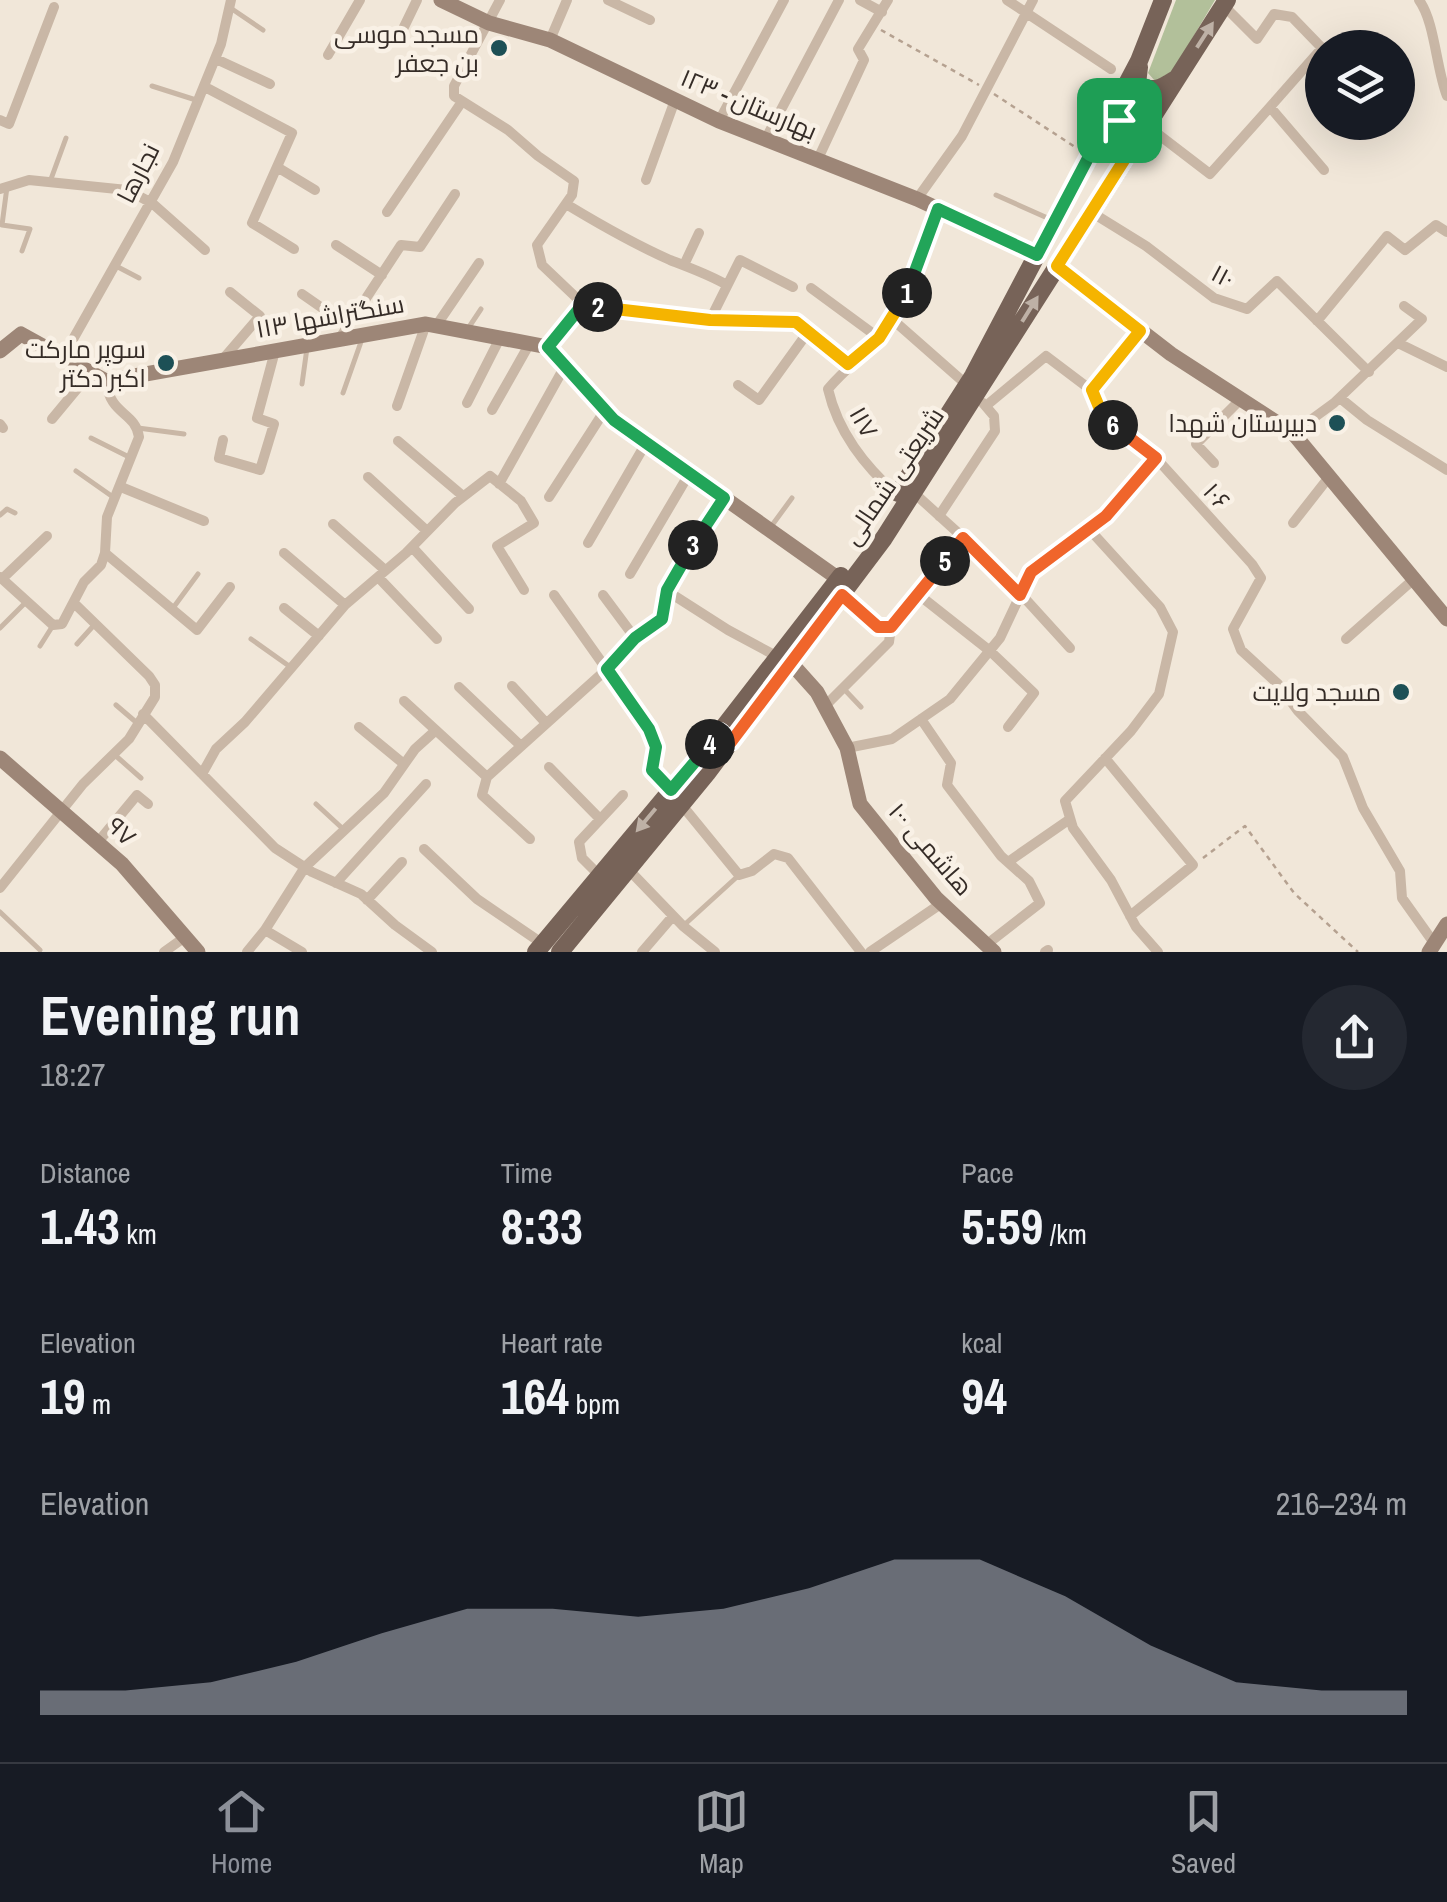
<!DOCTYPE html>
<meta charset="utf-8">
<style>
:root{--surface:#171b24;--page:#242831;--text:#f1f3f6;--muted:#9ea1a6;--line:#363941;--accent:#8c9099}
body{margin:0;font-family:"Archivo Narrow",Cairo,sans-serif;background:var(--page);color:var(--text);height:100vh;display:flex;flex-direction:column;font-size:38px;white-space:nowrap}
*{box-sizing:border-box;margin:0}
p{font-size:32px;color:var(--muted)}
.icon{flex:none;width:55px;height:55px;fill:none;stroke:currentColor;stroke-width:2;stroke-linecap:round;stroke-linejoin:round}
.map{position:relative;height:952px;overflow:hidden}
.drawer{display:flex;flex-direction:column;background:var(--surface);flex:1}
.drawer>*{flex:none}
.controls{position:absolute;left:1305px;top:30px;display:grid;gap:20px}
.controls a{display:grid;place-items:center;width:110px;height:110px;border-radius:50%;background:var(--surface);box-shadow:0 10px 40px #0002;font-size:50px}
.pin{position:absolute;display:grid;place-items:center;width:85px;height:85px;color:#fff;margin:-42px;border-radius:20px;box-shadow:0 5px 15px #0006}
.km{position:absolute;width:50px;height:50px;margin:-25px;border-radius:50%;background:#222;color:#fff;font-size:28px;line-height:50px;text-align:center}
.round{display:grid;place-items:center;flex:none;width:105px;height:105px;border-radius:52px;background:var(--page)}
.headline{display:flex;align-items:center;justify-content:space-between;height:170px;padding:0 40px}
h1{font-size:55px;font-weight:800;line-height:75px}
.metrics{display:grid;grid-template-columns:repeat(3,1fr);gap:15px;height:170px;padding:10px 40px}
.metrics div{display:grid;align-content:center}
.metrics b{font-size:50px;font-weight:800}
.metrics small{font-size:28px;font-weight:400}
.metrics p{font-size:28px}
.chart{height:280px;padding:20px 40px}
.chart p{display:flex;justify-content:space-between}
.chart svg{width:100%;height:180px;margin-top:10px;fill:var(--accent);opacity:.7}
.dock{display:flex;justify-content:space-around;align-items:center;height:140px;border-top:2px solid var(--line);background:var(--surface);font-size:28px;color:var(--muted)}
.dock a{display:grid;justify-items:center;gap:5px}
.dock .current{color:var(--accent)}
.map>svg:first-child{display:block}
.green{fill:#b2c09a}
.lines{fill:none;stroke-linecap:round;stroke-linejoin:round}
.path{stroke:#b5a190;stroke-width:2.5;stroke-dasharray:5 5;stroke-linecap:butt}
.lane{stroke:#c9b7a6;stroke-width:5}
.street{stroke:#c9b7a6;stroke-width:10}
.secondary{stroke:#9d8677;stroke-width:15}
.primary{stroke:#776358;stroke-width:18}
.oneway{fill:#beb1a6}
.split-1-casing{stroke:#fff;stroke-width:20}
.split-2-casing{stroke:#fff;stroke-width:20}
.split-3-casing{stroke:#fff;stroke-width:20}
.split-4-casing{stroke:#fff;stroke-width:20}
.split-5-casing{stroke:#fff;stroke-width:20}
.split-6-casing{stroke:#fff;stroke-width:20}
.split-7-casing{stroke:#fff;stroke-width:20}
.split-1{stroke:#22a559;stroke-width:12}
.split-2{stroke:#f5b400;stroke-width:12}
.split-3{stroke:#22a559;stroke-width:12}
.split-4{stroke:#22a559;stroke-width:12}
.split-5{stroke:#f0652b;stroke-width:12}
.split-6{stroke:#f0652b;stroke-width:12}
.split-7{stroke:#f5b400;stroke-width:12}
.poi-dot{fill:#1d5056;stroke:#f9f1e6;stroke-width:4}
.labels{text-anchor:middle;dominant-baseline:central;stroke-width:9;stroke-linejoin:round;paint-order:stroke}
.poi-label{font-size:25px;fill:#352c27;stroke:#f9f1e6;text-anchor:end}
.street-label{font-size:25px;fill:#352c27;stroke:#f9f1e6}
</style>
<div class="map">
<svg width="1447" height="952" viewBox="0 0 1447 952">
<rect width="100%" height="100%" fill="#f1e7d9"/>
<!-- green -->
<path class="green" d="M1176,0H1215L1173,71L1155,81L1148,73Z"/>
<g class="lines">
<!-- path -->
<path class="path" d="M881,30L979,85
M994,94L1075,147
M1203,858L1245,826L1294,893L1358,952"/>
<!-- lane -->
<path class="lane" d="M232,9L263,30
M152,86L196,100
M51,179L66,138
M7,187L2,225L30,229L22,251
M996,195L1052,220
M116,266L139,278
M469,327L481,309
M302,384L307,348
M343,393L362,339
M138,428L184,434
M91,438L129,457
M76,471L113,497
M0,515L7,509L15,513
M770,528L792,498
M173,608L198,574
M0,628L26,602
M251,639L289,666
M77,644L95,624
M40,646L52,627
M843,688L861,707
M116,705L137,723
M116,756L141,778
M316,804L342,828
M0,912L40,950
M683,926L739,875"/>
<!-- street -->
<path class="street" d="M500,0L454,86V96L508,130L538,156L574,181L572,195L537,245L542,265L583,304L710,320L795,322L848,365
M608,0L650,20
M860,0L882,12
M1007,0L1111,69
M1419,0C1435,22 1436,68 1447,96
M1224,6L1257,39L1274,14L1292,17L1322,48
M403,29L417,0
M550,40L567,0
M1322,48L1270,107L1324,170
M328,55L360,0
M216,59L270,84
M205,87L292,133L252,223L294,249
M0,120L9,124L54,7
M719,121L784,0
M1146,125L1210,174L1270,107
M765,140L839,0
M817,161L864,60L858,49L888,0
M277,167L315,190
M646,180L675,100
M0,189L29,180L127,190L152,203L205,250
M917,199L962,136L1033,0
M566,204C599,224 634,244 670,260C690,268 708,274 727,285
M387,212L461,103
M1091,212L1146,246L1214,298L1247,309L1277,281L1369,372
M336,245L382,275
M684,265L699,233
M811,288L879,338
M302,294L348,326
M892,319L967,385
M710,320L740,260L793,287
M1317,321L1387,236L1405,250L1436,225L1447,232
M436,326L479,263
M338,341L401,245L420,247L455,194
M1398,343L1447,367
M548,347L583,304
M63,357L173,162L221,44L231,0
M223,359L260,316L230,292
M738,385L759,400L808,332
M1091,390L1140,331
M1340,398L1367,420L1447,470
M467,403L500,338
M987,405L1046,356L1091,390L1104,419L1156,458L1252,564L1261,578L1233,629L1241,650L1278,684L1298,711L1343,757L1363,808L1400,871L1402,898L1434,943
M397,406L426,324
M492,410L530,343
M52,419L91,372
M0,424L3,428
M1293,433L1334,403L1422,319L1404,306
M223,440L219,458L260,470L274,424L257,418L275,351
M398,441L463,496
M1214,463L1196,444L1241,399
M368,477L427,531
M499,484L565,366
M121,487L204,521
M913,492L999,570L1070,648
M897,495C864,465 838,432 828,389C845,369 863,356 879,339C910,304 922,252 938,209
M549,497L605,410
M939,516L995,431L994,416L983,403
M1293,523L1329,477
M333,524L385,570
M1089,529L1160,607L1173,632L1159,694L1131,731L1065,801L1073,828L1111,880L1136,927L1158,952
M588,543L646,443
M412,547L469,609
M105,553L197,630L230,587
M284,553L345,605
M630,574L689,474
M0,577L53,625L62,624L84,582L101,565L105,553L107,517L139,437C135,411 110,416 106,381
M378,577L437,639
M2,579L47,536
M667,591L728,630L778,657
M554,595L649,729L656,747L653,770L671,790
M603,595L635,638
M841,595L879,627H891
M919,595L990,651L1034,693L1008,727
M284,608L319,636
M1346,639L1414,579
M512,686L546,723
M459,687L521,746
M404,701L487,777
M825,706L889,642L891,627L963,538
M143,714L275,848L312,872L361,894L395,925L432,952
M921,719L951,763L947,785L1001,856L1029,881L1040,903L986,945
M359,727L404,764
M847,748L892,739L950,699L1000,638L1031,572L1106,516L1156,458
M1105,758L1193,865L1130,916
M549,767L600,819
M202,774L216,749L245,722L345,605L406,553L455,503L490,476L521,501L534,523L497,546L524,590
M681,804L739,875L752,871L774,854L788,858L861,952
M530,839L482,795L487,777L607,669L635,638L662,619L667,591L724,498
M98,842L137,795L148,804
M424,849L477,899L543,944
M1008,862L1070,819
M628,869L683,926L715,952
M600,876L582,858L579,842L623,795
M336,883L426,784
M0,888L83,784L129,739L155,697V685L149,676L75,604
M367,900L402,862
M265,930L302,952
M164,952L185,937
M247,952L265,930L305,867L384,793L415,749L435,731
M642,952L673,916
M870,952L942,903
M1045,952L1048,950"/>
<!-- secondary -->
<path class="secondary" d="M441,0L489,23L550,40L719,121L917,199L1037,255
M1057,266L1171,354L1293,433L1447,619
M0,351L21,334L106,381L426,324L548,347L614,420L839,579
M791,663L817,692L847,748L860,804L936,898L994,952
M0,758L122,864L198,952
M1429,952L1447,924"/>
<!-- primary -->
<path class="primary" d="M1139,67L1137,84C1153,93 1160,89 1174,80
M898,493L973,376L1139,61L1163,0
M536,952L720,732L841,576
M560,952L707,773L884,538L1227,0"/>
</g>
<!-- one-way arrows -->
<defs><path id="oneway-solid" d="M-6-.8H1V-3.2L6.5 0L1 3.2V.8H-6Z" transform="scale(2.5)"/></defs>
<g class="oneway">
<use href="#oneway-solid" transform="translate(1205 35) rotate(-57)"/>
<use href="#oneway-solid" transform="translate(1030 309) rotate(-58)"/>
<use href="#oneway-solid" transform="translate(646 820) rotate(130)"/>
</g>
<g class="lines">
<defs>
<path id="split-1" d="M907,293L938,209L1037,255L1107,122L1119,120"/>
<path id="split-2" d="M598,307L710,320L796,322L848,364L879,338L907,293"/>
<path id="split-3" d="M598,307L583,304L548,347L614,420L724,498L693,545"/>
<path id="split-4" d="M693,545L667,590L662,619L635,638L607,669L649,729L656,747L652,770L671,790L710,744"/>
<path id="split-5" d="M710,744L720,732L731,742L842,595L878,627H891L945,561"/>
<path id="split-6" d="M945,561L963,538L1020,595L1031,572L1106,516L1156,458L1113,425"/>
<path id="split-7" d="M1113,425L1104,419L1092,390L1140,331L1057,266L1140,135L1129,124L1119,120"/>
</defs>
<!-- split-1 casing -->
<use href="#split-1" class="split-1-casing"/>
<!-- split-2 casing -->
<use href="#split-2" class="split-2-casing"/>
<!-- split-3 casing -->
<use href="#split-3" class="split-3-casing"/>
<!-- split-4 casing -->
<use href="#split-4" class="split-4-casing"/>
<!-- split-5 casing -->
<use href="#split-5" class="split-5-casing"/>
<!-- split-6 casing -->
<use href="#split-6" class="split-6-casing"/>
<!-- split-7 casing -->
<use href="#split-7" class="split-7-casing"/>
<!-- split-1 -->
<use href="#split-1" class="split-1"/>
<!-- split-2 -->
<use href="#split-2" class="split-2"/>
<!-- split-3 -->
<use href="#split-3" class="split-3"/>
<!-- split-4 -->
<use href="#split-4" class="split-4"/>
<!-- split-5 -->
<use href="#split-5" class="split-5"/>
<!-- split-6 -->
<use href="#split-6" class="split-6"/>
<!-- split-7 -->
<use href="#split-7" class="split-7"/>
</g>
<!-- markers -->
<g class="poi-dot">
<circle cx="499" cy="48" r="10"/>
<circle cx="166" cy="363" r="10"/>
<circle cx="1337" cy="423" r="10"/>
<circle cx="1401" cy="692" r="10"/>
</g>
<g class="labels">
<!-- poi labels -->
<g class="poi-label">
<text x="479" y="34">مسجد موسی<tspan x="479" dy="29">بن جعفر</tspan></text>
<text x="146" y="349">سوپر مارکت<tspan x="146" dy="29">اکبر دکتر</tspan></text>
<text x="1317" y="423">دبیرستان شهدا</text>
<text x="1381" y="692">مسجد ولایت</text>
</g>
<!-- street labels -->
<g class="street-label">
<text transform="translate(749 104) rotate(23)">بهارستان - ۱۲۳</text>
<text transform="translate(138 173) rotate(-63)">نجارها</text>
<text transform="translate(1223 276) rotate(28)">۱۱۰</text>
<text transform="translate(330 316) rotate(-10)">سنگتراشها ۱۱۳</text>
<text transform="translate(864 422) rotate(60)">۱۱۷</text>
<text transform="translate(893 476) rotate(-56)">شریعتی شمالی</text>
<text transform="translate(1217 496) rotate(48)">۱۰۶</text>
<text transform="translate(122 831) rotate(43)">۹۷</text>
<text transform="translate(931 849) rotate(49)">هاشمی ۱۰۰</text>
</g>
</g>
</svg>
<div class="controls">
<a><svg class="icon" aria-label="layers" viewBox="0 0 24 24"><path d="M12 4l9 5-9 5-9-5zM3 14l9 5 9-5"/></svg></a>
</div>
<div class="pin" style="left:1119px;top:120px;background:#1e9e55"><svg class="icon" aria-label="arrive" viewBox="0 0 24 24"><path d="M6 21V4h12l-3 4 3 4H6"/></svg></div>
<b class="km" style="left:907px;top:293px">1</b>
<b class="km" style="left:598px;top:307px">2</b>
<b class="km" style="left:693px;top:545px">3</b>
<b class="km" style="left:710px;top:744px">4</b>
<b class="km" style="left:945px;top:561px">5</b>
<b class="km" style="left:1113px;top:425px">6</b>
</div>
<section class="drawer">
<div class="headline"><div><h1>Evening run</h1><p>18:27</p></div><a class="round"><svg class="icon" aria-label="share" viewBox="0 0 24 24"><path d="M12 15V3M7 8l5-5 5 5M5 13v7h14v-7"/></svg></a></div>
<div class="metrics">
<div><p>Distance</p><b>1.43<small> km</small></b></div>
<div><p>Time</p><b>8:33</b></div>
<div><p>Pace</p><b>5:59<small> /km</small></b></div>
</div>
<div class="metrics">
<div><p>Elevation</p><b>19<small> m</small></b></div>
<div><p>Heart rate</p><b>164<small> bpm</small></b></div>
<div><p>kcal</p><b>94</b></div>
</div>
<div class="chart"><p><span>Elevation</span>216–234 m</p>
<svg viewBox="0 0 160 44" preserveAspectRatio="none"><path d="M0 44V38L10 38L20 36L30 31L40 24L50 18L60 18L70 20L80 18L90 13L100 6L110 6L120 15L130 27L140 36L150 38L160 38V44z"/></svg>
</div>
</section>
<nav class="dock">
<a class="current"><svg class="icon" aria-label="home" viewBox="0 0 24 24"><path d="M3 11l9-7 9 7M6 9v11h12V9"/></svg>Home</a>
<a><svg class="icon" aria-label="map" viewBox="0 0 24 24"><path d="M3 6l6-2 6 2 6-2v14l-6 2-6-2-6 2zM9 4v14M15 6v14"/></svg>Map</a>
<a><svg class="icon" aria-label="saved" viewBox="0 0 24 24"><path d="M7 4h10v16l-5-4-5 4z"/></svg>Saved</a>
</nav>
